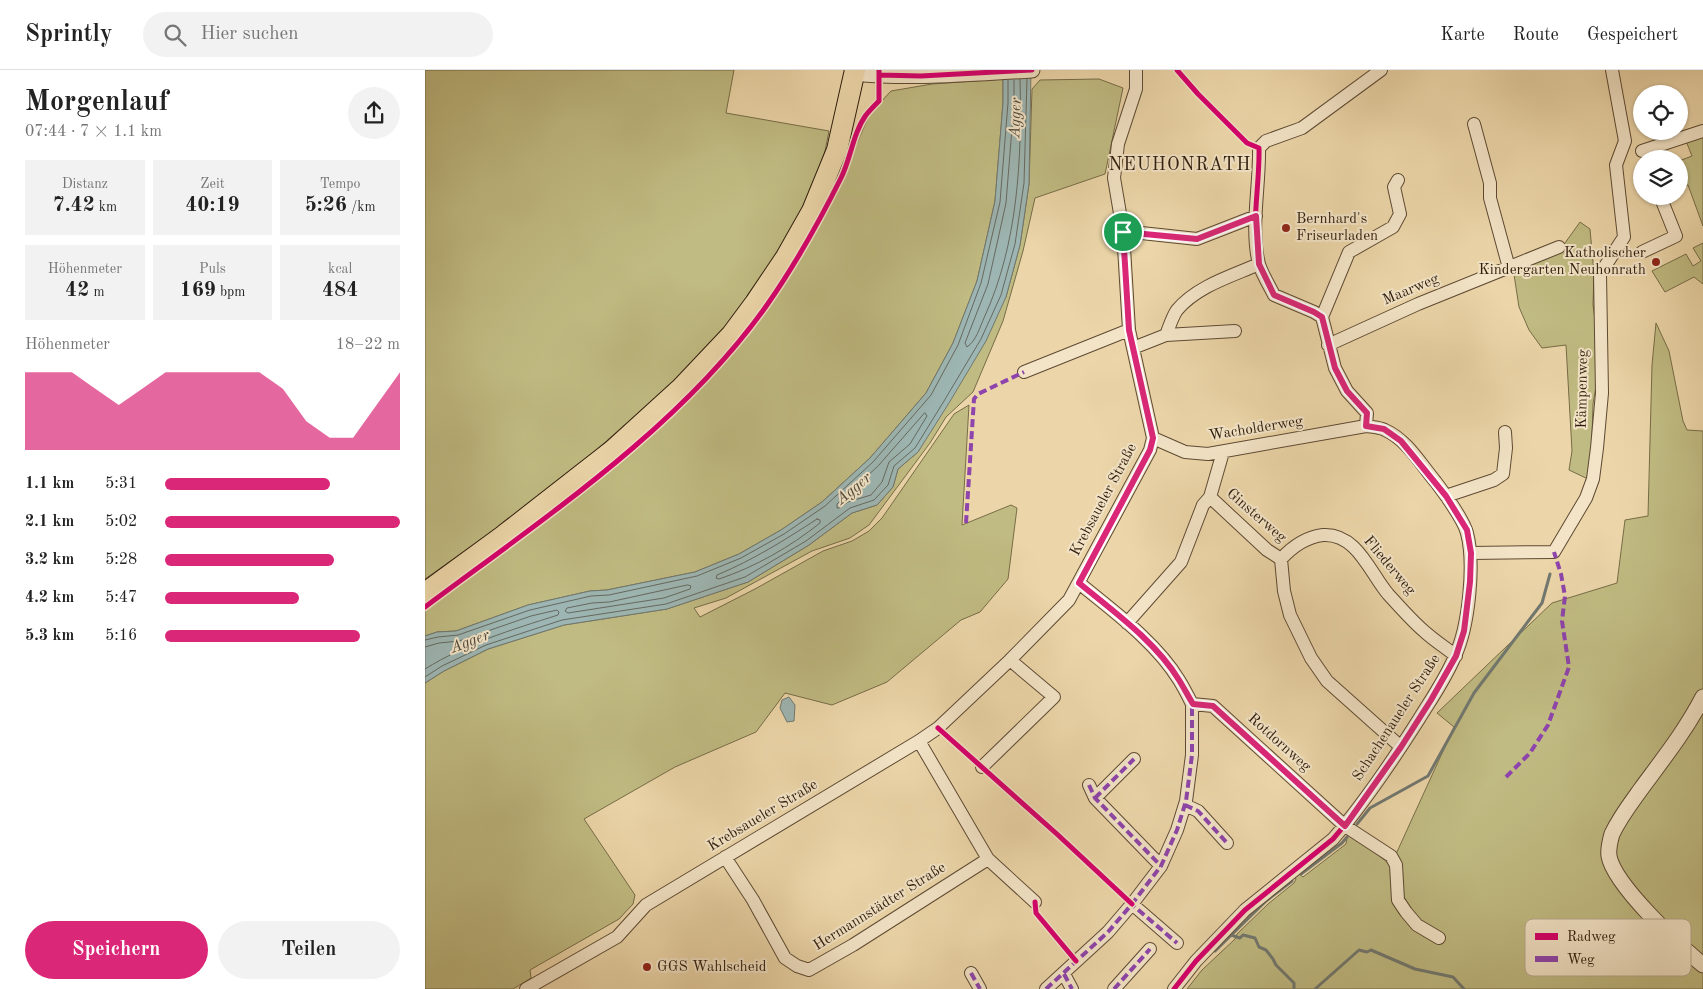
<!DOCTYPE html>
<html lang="de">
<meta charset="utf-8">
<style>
:root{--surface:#fff;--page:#f2f2f2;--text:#222;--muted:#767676;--line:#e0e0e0;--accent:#db2777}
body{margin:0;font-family:"Old Standard TT",serif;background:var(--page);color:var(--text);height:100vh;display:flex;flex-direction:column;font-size:19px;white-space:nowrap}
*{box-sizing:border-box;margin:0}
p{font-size:16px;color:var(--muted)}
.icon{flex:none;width:28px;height:28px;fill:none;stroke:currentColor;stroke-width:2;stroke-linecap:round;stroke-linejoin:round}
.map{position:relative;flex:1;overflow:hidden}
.details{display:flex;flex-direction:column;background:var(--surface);width:425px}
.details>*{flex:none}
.fabs{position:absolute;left:1208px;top:15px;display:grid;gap:10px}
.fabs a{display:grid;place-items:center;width:55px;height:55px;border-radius:50%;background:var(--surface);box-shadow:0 1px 4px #0004;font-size:25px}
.pin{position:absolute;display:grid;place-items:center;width:42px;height:42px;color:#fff;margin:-21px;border:2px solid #fff;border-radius:50%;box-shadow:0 1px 5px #0007}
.round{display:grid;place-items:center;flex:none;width:52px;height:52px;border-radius:26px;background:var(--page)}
.summary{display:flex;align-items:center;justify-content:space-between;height:85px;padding:0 25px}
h1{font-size:28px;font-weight:600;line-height:38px}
.metrics{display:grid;grid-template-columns:repeat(3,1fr);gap:8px;height:85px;padding:5px 25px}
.metrics div{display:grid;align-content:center;border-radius:0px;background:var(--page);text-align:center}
.metrics b{font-size:21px;font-weight:600}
.metrics small{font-size:14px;font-weight:400}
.metrics p{font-size:14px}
.chart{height:140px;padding:10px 25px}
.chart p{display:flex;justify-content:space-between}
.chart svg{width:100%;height:90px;margin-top:5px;fill:var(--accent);opacity:.7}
.action{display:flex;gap:10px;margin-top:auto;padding:10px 25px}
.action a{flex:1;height:58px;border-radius:30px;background:var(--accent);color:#fff;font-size:20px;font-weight:600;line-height:58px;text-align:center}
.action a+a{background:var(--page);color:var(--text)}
ul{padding:0 25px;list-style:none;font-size:16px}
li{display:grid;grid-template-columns:80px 60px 1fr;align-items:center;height:38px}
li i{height:12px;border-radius:6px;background:var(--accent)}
header{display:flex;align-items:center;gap:30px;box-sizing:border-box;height:70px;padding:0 25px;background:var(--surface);border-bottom:1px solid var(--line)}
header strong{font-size:24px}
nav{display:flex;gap:28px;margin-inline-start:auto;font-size:18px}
.search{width:350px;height:45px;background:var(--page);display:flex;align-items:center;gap:12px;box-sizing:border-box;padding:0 18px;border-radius:28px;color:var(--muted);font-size:19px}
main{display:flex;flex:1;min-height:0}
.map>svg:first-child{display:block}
.green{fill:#c0bb82;stroke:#776c47}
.water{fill:#9db6b3;stroke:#717870}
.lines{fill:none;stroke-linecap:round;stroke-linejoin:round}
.shore{stroke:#666960;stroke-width:1}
.stream{stroke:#717870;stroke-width:3}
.minor-casing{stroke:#5e4a33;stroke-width:14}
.tertiary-casing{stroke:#5e4a33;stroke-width:17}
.primary-casing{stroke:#2e1c0c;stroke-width:22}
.minor{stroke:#f3e4c7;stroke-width:12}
.tertiary{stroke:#f3e4c7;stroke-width:15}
.primary{stroke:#ecd6a9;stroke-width:20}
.quiet{stroke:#8e44ad;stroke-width:4;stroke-dasharray:8 4;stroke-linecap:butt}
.cycleway-casing{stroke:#f3e4c7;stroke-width:8}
.cycleway{stroke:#d6006c;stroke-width:5}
.route-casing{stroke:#fff;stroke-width:10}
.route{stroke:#db2777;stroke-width:6}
.poi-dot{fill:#8f2418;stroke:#f3e4c7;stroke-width:2}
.labels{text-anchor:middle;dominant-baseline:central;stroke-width:4;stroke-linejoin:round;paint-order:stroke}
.poi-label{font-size:15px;fill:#2e1c0c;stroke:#f3e4c7;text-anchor:start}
.street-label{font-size:15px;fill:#2e1c0c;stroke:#f3e4c7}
.water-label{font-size:16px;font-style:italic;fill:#4f4a3e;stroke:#f3e4c7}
.quarter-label{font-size:18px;letter-spacing:1px;fill:#2e1c0c;stroke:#f3e4c7}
.key{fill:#f3e4c7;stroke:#b8a88f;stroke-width:1}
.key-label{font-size:14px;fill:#2e1c0c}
</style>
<header>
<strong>Sprintly</strong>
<div class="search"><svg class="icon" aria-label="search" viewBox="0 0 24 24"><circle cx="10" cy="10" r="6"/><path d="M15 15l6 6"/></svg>Hier suchen</div>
<nav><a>Karte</a><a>Route</a><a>Gespeichert</a></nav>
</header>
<main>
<section class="details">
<div class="summary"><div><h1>Morgenlauf</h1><p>07:44 · 7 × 1.1 km</p></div><a class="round"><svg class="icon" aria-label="share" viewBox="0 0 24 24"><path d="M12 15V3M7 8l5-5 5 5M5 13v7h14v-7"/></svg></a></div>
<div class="metrics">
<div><p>Distanz</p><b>7.42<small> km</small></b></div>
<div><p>Zeit</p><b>40:19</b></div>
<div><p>Tempo</p><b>5:26<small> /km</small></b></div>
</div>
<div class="metrics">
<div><p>Höhenmeter</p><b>42<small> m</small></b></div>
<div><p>Puls</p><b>169<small> bpm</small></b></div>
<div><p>kcal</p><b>484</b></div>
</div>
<div class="chart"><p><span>Höhenmeter</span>18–22 m</p>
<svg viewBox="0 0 160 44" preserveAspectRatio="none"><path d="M0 44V6L10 6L20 6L30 14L40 22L50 14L60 6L70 6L80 6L90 6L100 6L110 14L120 30L130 38L140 38L150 22L160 6V44z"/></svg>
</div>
<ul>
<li><b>1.1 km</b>5:31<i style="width:70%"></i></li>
<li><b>2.1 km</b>5:02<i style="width:100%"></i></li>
<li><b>3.2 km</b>5:28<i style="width:72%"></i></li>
<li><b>4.2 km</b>5:47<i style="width:57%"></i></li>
<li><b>5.3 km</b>5:16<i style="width:83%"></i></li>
</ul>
<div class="action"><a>Speichern</a><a>Teilen</a></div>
</section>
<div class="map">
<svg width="1278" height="919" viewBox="0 0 1278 919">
<rect width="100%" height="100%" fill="#ecd6a9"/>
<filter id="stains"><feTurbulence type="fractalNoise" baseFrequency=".004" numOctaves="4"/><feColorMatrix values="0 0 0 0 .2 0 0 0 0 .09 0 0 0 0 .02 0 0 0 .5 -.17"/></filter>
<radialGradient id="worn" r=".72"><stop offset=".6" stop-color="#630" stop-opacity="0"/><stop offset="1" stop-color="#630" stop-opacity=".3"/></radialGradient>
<!-- green -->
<path class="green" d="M0,0H309L301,43L404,61L400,81L385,126L351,191L307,250L267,296L162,388L82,451L0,509Z
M578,9V33L570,131L552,211L528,273L501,323L445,388L397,432L356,460L314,484L270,502L182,520L165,521L103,535L31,561L12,562L0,566V539L205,384L303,289L325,262L387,168L416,111L444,45L466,21L507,14Z
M674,9L698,18L680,104L610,128L598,181L578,251L548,322L521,347L505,373L444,455L425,468L387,481L301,528L269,538L275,547L330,519L398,481L427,471L444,461L457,448L529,344L544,335L537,455L586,435L592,438L583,509L555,542L536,550L462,612L407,635L360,623L331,662L250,697L159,749L210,825L208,834L194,849L105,900L106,908L88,919H0V613L19,601L63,579L139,555L242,539L323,512L384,475L427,443L452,435L468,417L473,399L493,382L581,227L595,175L604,114L607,19L615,10Z
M1278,66V156L1263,115L1254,119V91L1267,86L1261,71Z
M1155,152L1165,159L1169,203L1168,235L1171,256L1172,310L1168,334L1166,398L1163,409L1144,400L1147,381L1141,275L1117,278L1104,260L1094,237L1088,198L1135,180Z
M1278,173V214L1269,207L1240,222L1227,201L1261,184L1268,196L1276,191L1268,178Z
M1231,253L1244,281L1258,351L1262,360L1278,361V919H762L777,900L810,869L812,864L843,834L869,813L871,809L869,806L873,803L878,807L921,774L923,762L966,795L1029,657L1012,643L1127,533L1192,513L1200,450L1223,446L1227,295Z"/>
<!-- water -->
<path class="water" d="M578,0H606L604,114L595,175L581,227L561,271L524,333L493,382L473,399L468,417L452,435L427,443L384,475L323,512L242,539L139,555L63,579L19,601L0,613V566L12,562L31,561L103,535L165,521L182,520L270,502L314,484L356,460L397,432L445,388L501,323L528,273L552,211L570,131L578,33Z
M364,627L370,635L369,651L362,652L355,638L357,630Z"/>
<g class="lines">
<!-- shore -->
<path class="shore" d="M589,10V33L581,133L563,214L540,273L542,277C551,271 555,257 559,248C593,174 597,90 595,9
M500,343L502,346L485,374L464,392L457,412L446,425L423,432L414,438H412V434L453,396Z
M392,449L395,450V453C365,477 330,497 294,509L291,508L292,505C328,490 360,470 392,449Z
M263,515L266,516L265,519L239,528L143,543L140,541L142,538L167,533L184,532Z
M0,570L13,567L33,565L105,540L166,526L184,525L272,506L316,488L359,464L400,436L448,392L506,325L533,275L556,213L575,132L583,33V10
M0,577L14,573L34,571L106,546L132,540L134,542L133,545C86,560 42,573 0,599
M0,607L17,596L61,575L137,550L241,534L320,507L381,471L425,438L449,430L463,415L469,396L490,378L519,331L556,269L576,225L590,174L599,113L602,9"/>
<!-- stream -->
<path class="stream" d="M932,754L945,738L1003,706L1049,623L1117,533L1125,504
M876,804L917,773L922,767
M806,865L815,868L818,865L830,868L834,877L841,880L848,889L851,895L869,913V919
M790,881L841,831L867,811
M890,919L934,880L942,882L946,880L990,899L1028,907L1039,919"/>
<defs>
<path id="minor" d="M1049,54L1065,113V128L1084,198
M1217,81L1278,61
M698,161L772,169L831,146
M1217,182L1251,166L1235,126
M897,247L924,182L968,157L975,144L969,117L973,110
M741,265L810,261
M903,275L993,234L1134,177
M708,278L741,265C744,258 747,247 752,240C772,216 807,206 834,194
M599,302L704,260
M728,368L760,382L783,384L941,356
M798,382L785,427L842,480L856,489
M1021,426L1069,410L1078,404L1081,378L1080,362
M1046,483L1129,482L1161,428L1168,409L1172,378L1177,323L1175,204L1199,167L1191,95L1200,71L1187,0
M654,513C688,541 731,572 754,610C759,618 763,626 767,634L788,636L920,756L966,786L971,795L973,830L981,842L992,855L1014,868
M702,553L756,492L778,435L785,427
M494,671L563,789L610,832
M976,677L902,611L886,588L865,545L859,521L856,489C868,476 881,467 898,465C932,463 945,503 963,524C975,537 987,551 1000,562C1010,571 1021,578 1031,586
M557,697L629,627L585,590
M664,715L670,728L736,796
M670,728L709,689
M760,735L773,741L802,773
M300,787L328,830L360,888L372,896L384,900L428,875L563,789
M707,834L752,873
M546,903L555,919
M639,904L647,919
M101,919L192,867L221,835L494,671L513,658L585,590L644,530L725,380L728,368L704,260L698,161L689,108L693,74L711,19V0
M621,919L683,862L707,834L736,796L752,760L761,731L767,685V634
M689,919L725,879
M749,919L771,891L820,840L908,769C940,732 968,690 994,649C1007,628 1021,608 1030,586C1044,556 1050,494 1042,463C1038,448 1019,423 1010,411C995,393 982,370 960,360C954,357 947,357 941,356L942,343L922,321L910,298L897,247L889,242L849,225C844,215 837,204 834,194C825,158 835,115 834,78L841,71L877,58L956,0"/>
<path id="tertiary" d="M429,3C488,9 548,3 607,0
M1278,627C1261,660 1238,689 1216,719C1206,733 1195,747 1187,764C1185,771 1183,779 1184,786C1189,815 1255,876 1278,895"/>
<path id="primary" d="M0,523L79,465L188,380L255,319L307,264L330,233L361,187L387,141L412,80L430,0"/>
</defs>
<!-- minor casing -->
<use href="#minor" class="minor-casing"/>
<!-- tertiary casing -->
<use href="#tertiary" class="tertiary-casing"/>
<!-- primary casing -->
<use href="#primary" class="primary-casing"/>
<!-- minor -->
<use href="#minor" class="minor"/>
<!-- tertiary -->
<use href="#tertiary" class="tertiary"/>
<!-- primary -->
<use href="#primary" class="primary"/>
<!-- quiet -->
<path class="quiet" d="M541,453L549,329L553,324L599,302
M729,579L754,609L767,634L788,636L920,756
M1081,707L1105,683L1123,655L1144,597L1137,551L1140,526L1136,504L1129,482
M664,715L670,728L736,796
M670,728L709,689
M760,735L773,741L802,773
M704,832L752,873
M546,903L555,919
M639,904L647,919
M621,919L683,862L707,834L736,796L752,760L761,731L767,685V634
M689,919L725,879"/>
<defs>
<path id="cycleway" d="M454,5L496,6L607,0
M0,537C119,448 255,358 342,235C370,195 394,152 416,108C426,88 428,63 441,45C445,40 450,35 454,31V0
M513,658L633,765L707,834
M610,832L611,843L651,891
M749,919L771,891L820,840L908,769C940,732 968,690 994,649C1007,628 1021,608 1030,586C1044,556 1050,494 1042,463C1038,448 1019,423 1010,411C995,393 982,370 960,360C954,357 947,357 941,356L942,343L922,321L910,298L897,247L889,242L849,225C844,215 837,204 834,194C825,158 835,115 834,78L822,73L773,24L752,0"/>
</defs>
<!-- cycleway casing -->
<use href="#cycleway" class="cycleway-casing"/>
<!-- cycleway -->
<use href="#cycleway" class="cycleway"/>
</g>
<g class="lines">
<defs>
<path id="route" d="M831,146L834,194L849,225L889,242L897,247L910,298L922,321L942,343L941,356L959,359L976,371L1021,426L1042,460L1046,483L1045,512L1039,561L1031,586L1006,630L976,677L920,756L788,636L768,634C763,626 759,618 754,610C731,572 688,541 654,513L725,380L728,368L704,260L698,162L772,169Z"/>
</defs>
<!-- route casing -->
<use href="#route" class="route-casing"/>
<!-- route -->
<use href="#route" class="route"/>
</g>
<!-- markers -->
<g class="poi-dot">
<circle cx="861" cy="158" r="5"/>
<circle cx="1231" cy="192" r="5"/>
<circle cx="222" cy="897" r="5"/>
</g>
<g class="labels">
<!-- poi labels -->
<g class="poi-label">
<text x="871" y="149">Bernhard's<tspan x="871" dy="17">Friseurladen</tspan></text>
<text x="1221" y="183" text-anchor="end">Katholischer<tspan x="1221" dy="17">Kindergarten Neuhonrath</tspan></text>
<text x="232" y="897">GGS Wahlscheid</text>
</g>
<!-- street labels -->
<g class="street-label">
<text transform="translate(986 220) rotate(-23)">Maarweg</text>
<text transform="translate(1158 319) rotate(-89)">Kämpenweg</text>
<text transform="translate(831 359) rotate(-9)">Wacholderweg</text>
<text transform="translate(679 430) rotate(-62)">Krebsaueler Straße</text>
<text transform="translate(831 446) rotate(41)">Ginsterweg</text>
<text transform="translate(964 496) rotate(50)">Fliederweg</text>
<text transform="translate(972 648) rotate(-57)">Schachenaueler Straße</text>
<text transform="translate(854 673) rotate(42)">Rotdornweg</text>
<text transform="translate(338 746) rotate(-31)">Krebsaueler Straße</text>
<text transform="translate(455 837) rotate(-32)">Hermannstädter Straße</text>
</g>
<!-- water labels -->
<g class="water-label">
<text transform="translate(591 48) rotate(-88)">Agger</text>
<text transform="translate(429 419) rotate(-40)">Agger</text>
<text transform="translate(45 572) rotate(-21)">Agger</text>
</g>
<!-- quarter labels -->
<g class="quarter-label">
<text x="755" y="95">NEUHONRATH</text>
</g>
</g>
<!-- legend -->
<rect x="1100" y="849" width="166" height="57" rx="8" class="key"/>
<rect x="1110" y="863" width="23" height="7" fill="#d6006c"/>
<rect x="1110" y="886" width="23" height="6" fill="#8e44ad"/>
<g class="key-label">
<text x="1142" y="871">Radweg</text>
<text x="1142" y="894">Weg</text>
</g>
<rect width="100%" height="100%" filter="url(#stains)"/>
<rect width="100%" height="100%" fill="url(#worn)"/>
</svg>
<div class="fabs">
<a><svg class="icon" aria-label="locate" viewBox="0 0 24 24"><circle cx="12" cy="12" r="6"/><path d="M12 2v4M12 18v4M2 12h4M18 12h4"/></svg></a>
<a><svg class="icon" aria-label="layers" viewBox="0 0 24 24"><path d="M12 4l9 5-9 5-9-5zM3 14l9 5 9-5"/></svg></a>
</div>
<div class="pin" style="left:698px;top:162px;background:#1e9e55"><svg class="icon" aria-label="arrive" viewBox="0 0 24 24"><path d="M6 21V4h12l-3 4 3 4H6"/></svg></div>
</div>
</main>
